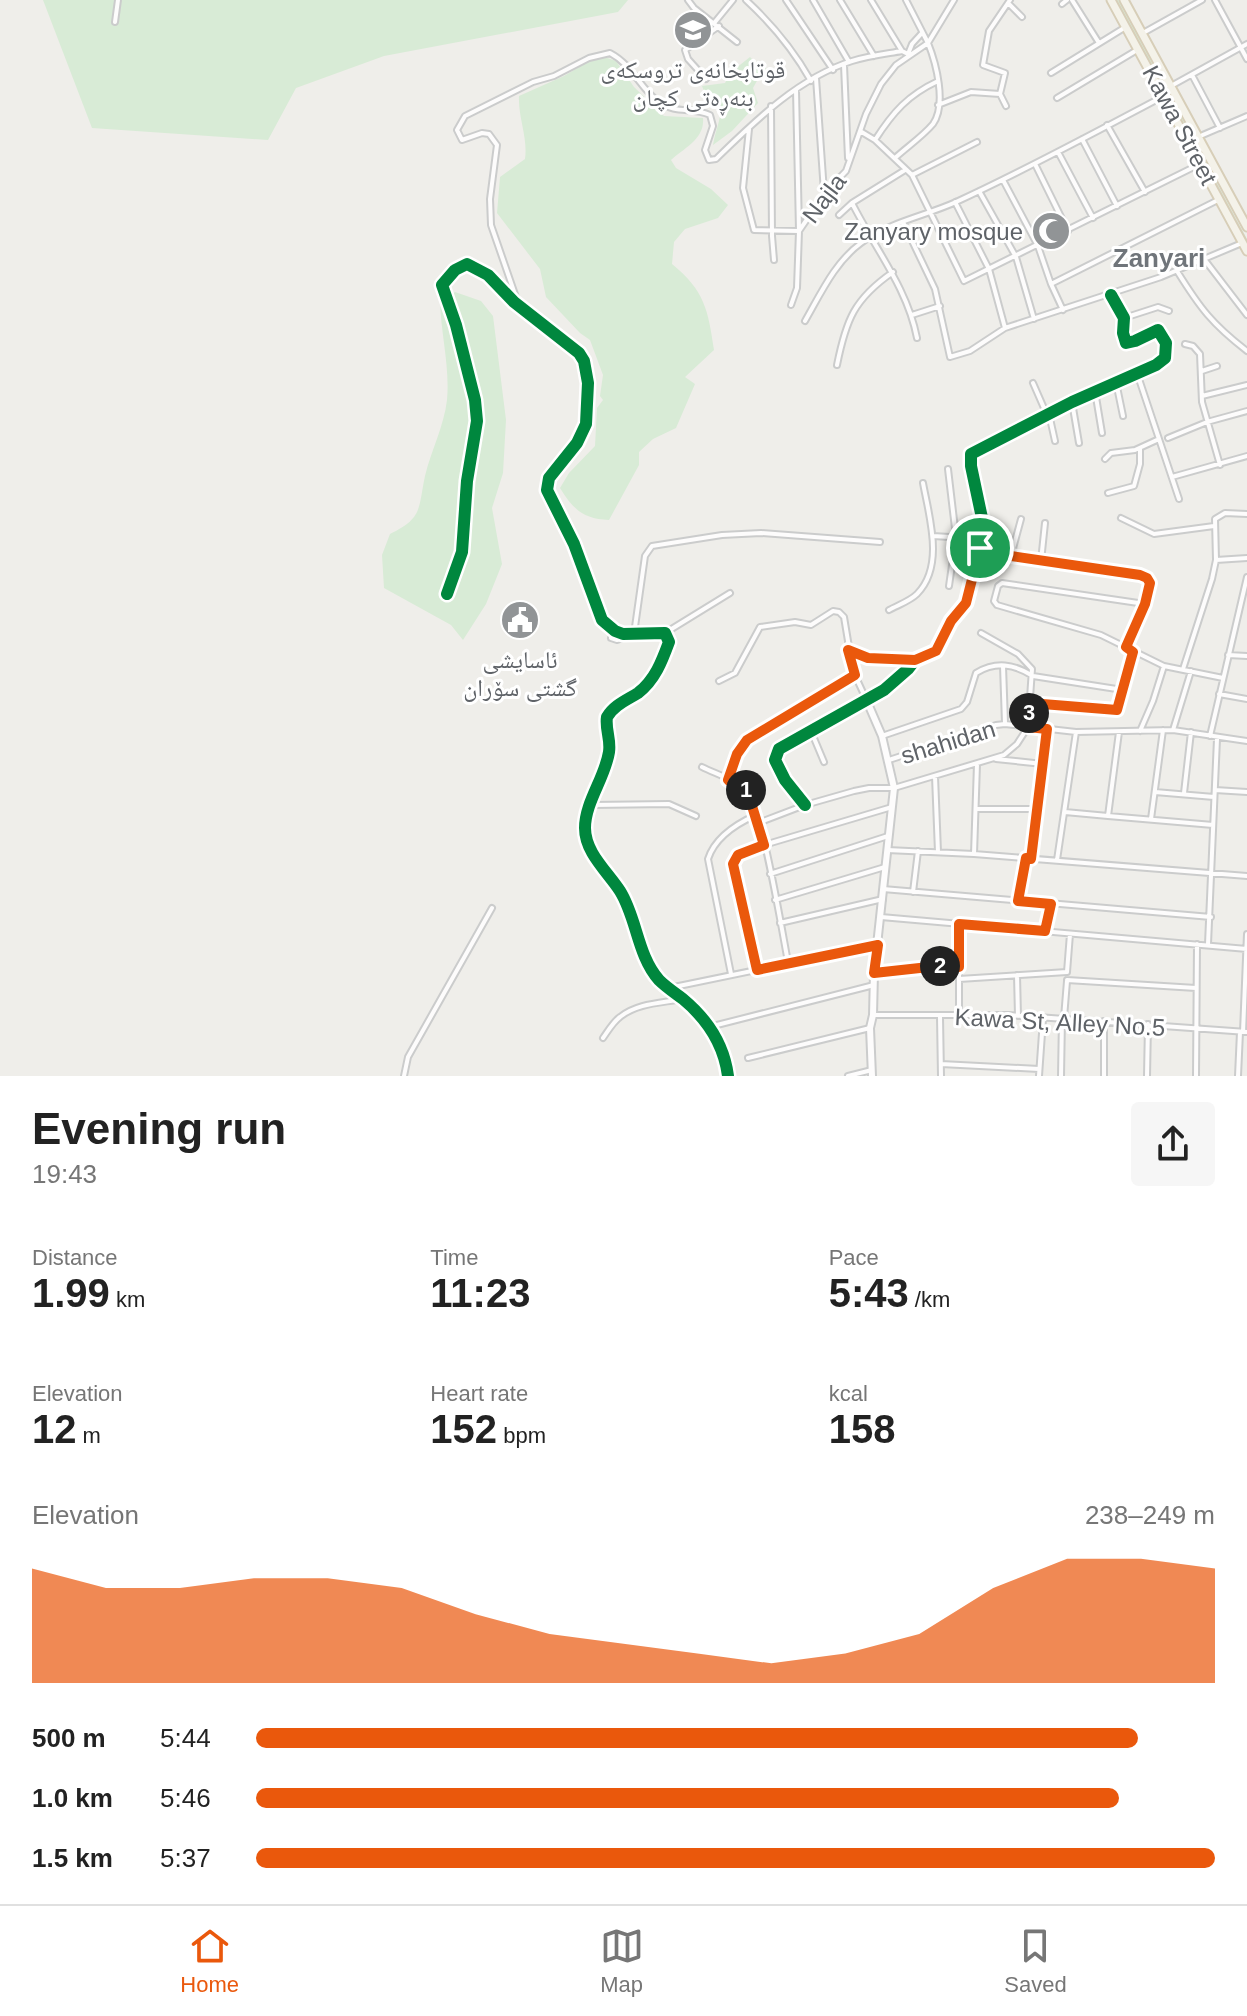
<!DOCTYPE html>
<meta charset="utf-8">
<style>
:root{--surface:#fff;--page:#f6f6f6;--text:#222;--muted:#767676;--line:#e0e0e0;--accent:#ea580c}
body{margin:0;font-family:Arial,"Noto Naskh Arabic",sans-serif;background:var(--page);color:var(--text);height:100vh;display:flex;flex-direction:column;font-size:30px;white-space:nowrap}
*{box-sizing:border-box;margin:0}
p{font-size:26px;color:var(--muted)}
.icon{flex:none;width:44px;height:44px;fill:none;stroke:currentColor;stroke-width:2;stroke-linecap:round;stroke-linejoin:round}
.map{position:relative;height:1076px;overflow:hidden}
.sheet{display:flex;flex-direction:column;background:var(--surface);flex:1}
.sheet>*{flex:none}
.pin{position:absolute;display:grid;place-items:center;width:68px;height:68px;color:#fff;margin:-34px;border:4px solid #fff;border-radius:50%;box-shadow:0 2px 8px #0007}
.km{position:absolute;width:40px;height:40px;margin:-20px;border-radius:50%;background:#222;color:#fff;font-size:22px;line-height:40px;text-align:center}
.round{display:grid;place-items:center;flex:none;width:84px;height:84px;border-radius:8px;background:var(--page)}
.overview{display:flex;align-items:center;justify-content:space-between;height:136px;padding:0 32px}
h1{font-size:44px;font-weight:700;line-height:60px}
.stats{display:grid;grid-template-columns:repeat(3,1fr);gap:12px;height:136px;padding:8px 32px}
.stats div{display:grid;align-content:center}
.stats b{font-size:40px;font-weight:700}
.stats small{font-size:22px;font-weight:400}
.stats p{font-size:22px}
.chart{height:224px;padding:16px 32px}
.chart p{display:flex;justify-content:space-between}
.chart svg{width:100%;height:144px;margin-top:8px;fill:var(--accent);opacity:.7}
ul{padding:0 32px;list-style:none;font-size:26px}
li{display:grid;grid-template-columns:128px 96px 1fr;align-items:center;height:60px}
li i{height:20px;border-radius:10px;background:var(--accent)}
.tab-bar{display:flex;justify-content:space-around;align-items:center;height:112px;border-top:2px solid var(--line);background:var(--surface);font-size:22px;color:var(--muted)}
.tab-bar a{display:grid;justify-items:center;gap:4px}
.tab-bar .active{color:var(--accent)}
.map>svg:first-child{display:block}
.green{fill:#d8ebd6}
.lines{fill:none;stroke-linecap:round;stroke-linejoin:round}
.minor-casing{stroke:#cbcccc;stroke-width:8}
.tertiary-casing{stroke:#cbcccc;stroke-width:10}
.primary-casing{stroke:#d7ceb8;stroke-width:11}
.minor{stroke:#fdfcfc;stroke-width:4}
.tertiary{stroke:#fdfcfc;stroke-width:6}
.primary{stroke:#f4f2e9;stroke-width:7}
.cycleway-casing{stroke:#fff;stroke-width:17}
.cycleway{stroke:#00873e;stroke-width:12}
.route-casing{stroke:#fff;stroke-width:16}
.route{stroke:#ea580c;stroke-width:10}
.labels{text-anchor:middle;dominant-baseline:central;stroke-width:6;stroke-linejoin:round;paint-order:stroke}
.poi-label{font-size:24px;fill:#5f6368;stroke:#fff}
.street-label{font-size:24px;fill:#5f6368;stroke:#fff}
.neighbourhood-label{font-size:26px;font-weight:bold;fill:#70757a;stroke:#fff}
</style>
<div class="map">
<svg width="1247" height="1076" viewBox="0 0 1247 1076">
<rect width="100%" height="100%" fill="#efeeea"/>
<!-- green -->
<path class="green" d="M43,0H628L618,12L384,56L296,88L268,140L92,128Z
M1115,0H1119L1247,239V245L1236,220Z
M599,55L616,61L634,87L664,116L703,118C705,139 684,148 671,160L676,168L711,189L728,205L718,218L685,229L674,242L672,264C705,291 708,310 714,350L685,377L695,384L676,428L653,439L639,452V465L609,520C583,519 573,509 560,488L569,473L595,446L597,408L603,400L600,396L603,375L590,340L580,333L546,297L540,269L497,213L500,177L525,159C528,137 518,118 519,96L564,76Z
M750,57L755,62L762,61L768,73L758,79L753,88L758,103L732,131L713,145C716,126 724,116 719,98L704,91L702,86L725,83L731,72Z
M455,292L481,301L493,316L506,420L503,473L492,508L502,564L486,604L463,640L451,625L384,588L382,555L390,534C423,518 418,509 425,476C431,451 444,426 447,400C450,367 441,334 440,302Z"/>
<g class="lines">
<defs>
<path id="minor" d="M688,0L694,8L737,42
M746,0C772,24 793,49 811,81
M786,0L833,70
M813,0L849,62
M840,0L874,56
M871,0L902,51L908,54L912,44L922,33
M906,0L928,43L954,0
M1072,0L1099,43
M1215,0L1247,59
M1008,3L1022,17
M1062,4L1067,0
M115,22L118,0
M715,22L733,0
M1143,33L1202,0
M844,65L848,158
M1051,73L1124,28
M1192,75L1220,128
M816,78L824,192
M706,79L688,59L685,50L719,26
M1171,86L1247,44
M1000,94L1006,106
M1057,98L1137,50
M938,105L971,92L1000,94L1005,73L983,65L989,31L1010,0
M771,106L772,236L774,260
M1107,125L1145,192
M749,129L743,188L754,230L799,231L825,193L846,171L866,114L881,84L896,65L928,43C936,63 947,104 933,124C923,136 907,147 895,158
M860,131L875,140L912,175L964,281L1198,165
M1198,137L1247,116
M1082,139L1117,206
M875,140C893,112 908,95 938,81
M1058,152L1093,218
M1035,164L1068,231
M912,175L977,142
M1003,180L1038,246L1051,284L1218,200
M979,191L1016,257L1034,319
M955,202L989,269L1005,328
M852,203C875,249 907,287 917,338
M839,215L852,203L905,170
M903,222L935,289L950,357L970,351L1005,328L1161,277L1242,243
M1204,259L1247,315
M1177,271C1200,308 1212,324 1247,351
M1051,284L1063,310
M518,303L491,225L490,199L497,145L489,134L482,133L462,140L457,130L465,116L533,82L554,76L589,58L610,53C633,65 640,89 660,103C676,114 693,107 710,115L713,126L705,150L709,160L716,159C755,121 798,78 852,61C868,56 885,54 902,51
M791,305L797,288L799,231L796,90
M912,315L940,306
M1124,318L1158,307L1169,311
M805,321C821,293 835,262 861,243C889,222 925,216 956,202C1026,170 1094,133 1162,97
M1185,344L1193,346L1200,354L1202,402L1220,465
M837,365C846,320 854,299 893,272
M1202,371L1217,366
M1137,373L1179,499
M1116,382L1123,416
M1033,383L1047,415
M1095,391L1102,433
M1202,396L1247,385
M1072,402L1079,443
M1049,414L1055,441
M1168,438L1207,422L1247,411
M1105,459L1111,453L1135,450L1159,439
M948,469L956,537L949,586
M1172,477L1247,456
M1108,493L1134,486L1140,464V449
M1121,518L1154,534L1214,526
M933,536L982,539
M980,548L1011,556L1147,578L1150,583L1145,604L1126,647
M1011,556L1021,519
M1216,560L1247,558
M1041,561L1045,523
M447,594L462,552L467,481L477,421L475,400L456,325L442,285L455,270L467,264L488,275L514,302L579,353L584,361L588,383L586,424L577,443L549,478L547,490L574,544L602,620L615,631L623,634L665,633L669,642C662,661 655,680 638,693C627,700 614,705 607,717C605,729 611,739 609,752C605,778 585,802 585,828C585,853 608,872 620,891C637,918 637,955 659,980C666,987 675,993 683,999C707,1019 724,1045 728,1076
M1145,604L1002,583L998,586L994,601L997,605L1101,635L1164,666L1223,678
M889,610C898,605 910,601 917,594C945,566 929,516 923,483
M665,633L730,593
M611,638L617,640L634,634L645,556L652,546L722,535L761,533L880,542
M848,650L868,658L915,660
M1228,655L1247,656
M1003,666L1005,723
M1183,669L1212,579L1216,560L1215,519L1225,513L1247,514
M719,681L735,673L760,627L795,622L811,625L833,611L839,612L844,617L853,671L866,699
M1219,694L1247,699
M1030,703L1117,710L1133,652
M1173,730L1191,671
M811,731L824,762
M1140,731L1153,701L1164,666
M882,736L961,709L967,702L976,673C996,661 1014,664 1033,676L1123,690
M1210,736L1247,577
M996,759L1043,764L1036,809
M889,760L996,725L1005,724L1076,732L1173,730L1247,741
M1043,764L1047,729
M702,767C716,774 736,780 747,791C762,808 782,931 788,962
M935,776L938,852
M728,780L737,754L747,740L855,675
M1215,790L1247,792
M1155,792L1214,797
M1184,793L1191,732
M592,805L669,804L696,816
M805,805L785,780L775,760L779,749L884,690L908,669L915,660L936,651L951,621L966,603L982,539V518L971,466V454L1072,402L1156,365L1165,358L1166,343L1158,330L1135,341L1126,343L1123,333L1124,318L1111,295
M976,809H1036L1031,858
M1065,812L1108,816L1119,732
M1108,816L1213,825
M1151,819L1163,730
M758,823L805,805L854,791L869,788H894L1004,755L1017,744L1028,727L1032,669L1018,654L981,633
M887,850L974,854L1247,876
M974,854L977,764
M1057,860L1076,732
M770,874L888,836
M883,889L1211,917
M913,892L918,851
M775,900L885,867
M1018,901L1026,858
M881,917L1247,949
M780,923L883,899
M1045,931L1051,904
M1208,944L1217,739
M757,970L737,888L734,858L764,845L892,807
M1067,972L1070,934
M874,973L938,966L959,967
M731,974L708,859C715,837 736,824 756,815
M1017,975L1018,1016
M959,979L1067,972
M1067,980L1196,988
M669,988L878,945
M874,1015H1009L1247,1032
M959,1016V924
M940,1017L941,1076
M1064,1018L1067,981
M1104,1021V1076
M709,1027L874,985
M1243,1032L1247,934
M603,1038C608,1031 613,1022 620,1017C637,1003 662,1003 682,999
M748,1058L870,1028
M941,1064L1039,1069
M404,1076L408,1057L492,908
M848,1076L872,1070
M1039,1076L1043,1019
M1061,1076L1062,1018
M1147,1076L1148,1024
M1196,1076L1197,944
M1238,1076L1240,1032"/>
<path id="tertiary" d="M866,699L882,736L894,788L874,973L873,1015L870,1028L872,1076"/>
<path id="primary" d="M1111,0L1247,251
M1124,0L1247,227"/>
</defs>
<!-- minor casing -->
<use href="#minor" class="minor-casing"/>
<!-- tertiary casing -->
<use href="#tertiary" class="tertiary-casing"/>
<!-- primary casing -->
<use href="#primary" class="primary-casing"/>
<!-- minor -->
<use href="#minor" class="minor"/>
<!-- tertiary -->
<use href="#tertiary" class="tertiary"/>
<!-- primary -->
<use href="#primary" class="primary"/>
<defs>
<path id="cycleway" d="M447,594L462,552L467,481L477,421L475,400L456,325L442,285L455,270L467,264L488,275L514,302L579,353L584,361L588,383L586,424L577,443L549,478L547,490L574,544L602,620L615,631L623,634L665,633L669,642C662,661 655,680 638,693C627,700 614,705 607,717C605,729 611,739 609,752C605,778 585,802 585,828C585,853 608,872 620,891C637,918 637,955 659,980C666,987 675,993 683,999C707,1019 724,1045 728,1076
M805,805L785,780L775,760L779,749L884,690L908,669L915,660L936,651L951,621L966,603L982,539V518L971,466V454L1072,402L1156,365L1165,358L1166,343L1158,330L1135,341L1126,343L1123,333L1124,318L1111,295"/>
</defs>
<!-- cycleway casing -->
<use href="#cycleway" class="cycleway-casing"/>
<!-- cycleway -->
<use href="#cycleway" class="cycleway"/>
</g>
<g class="lines">
<defs>
<path id="route" d="M980,548L1011,556L1140,575L1147,578L1150,583L1145,604L1126,647L1133,652L1117,710L1030,703L1028,727L1047,729L1031,859L1026,858L1018,901L1051,904L1045,931L959,924V967L938,966L874,973L878,945L757,970L733,864L738,855L764,845L748,793L728,780L737,754L747,740L855,675L848,650L868,658L915,660L936,651L951,621L966,603Z"/>
</defs>
<!-- route casing -->
<use href="#route" class="route-casing"/>
<!-- route -->
<use href="#route" class="route"/>
</g>
<!-- icons -->
<defs>
<symbol id="school-disc" viewBox="-11 -11 22 22"><circle r="9.5" fill="#919496" stroke="#fff"/><path d="M0-5L7-2L0 1L-7-2ZM-4 1L0 2.5L4 1V4Q0 6-4 4Z" fill="#fff"/></symbol>
<symbol id="mosque-disc" viewBox="-11 -11 22 22"><circle r="9.5" fill="#919496" stroke="#fff"/><path d="M3.5-4.9A6 6 0 1 0 3.5 4.9A5 5 0 1 1 3.5-4.9Z" fill="#fff"/></symbol>
<symbol id="civic-disc" viewBox="-11 -11 22 22"><circle r="9.5" fill="#919496" stroke="#fff"/><path d="M-.6-6.5H3V-4.5H.6V-3L4-1V1h2V6H-6V1h2V-1L-.6-3ZM-1.2 2.5V6h2.4V2.5Z" fill="#fff"/></symbol>
</defs>
<g fill-rule="evenodd">
<use href="#school-disc" x="671" y="8" width="44" height="44"/>
<use href="#mosque-disc" x="1029" y="209" width="44" height="44"/>
<use href="#civic-disc" x="498" y="598" width="44" height="44"/>
</g>
<g class="labels">
<!-- poi labels -->
<g class="poi-label">
<text x="693" y="69">قوتابخانەی تروسکەی<tspan x="693" dy="28">بنەڕەتی کچان</tspan></text>
<text x="1023" y="231" text-anchor="end">Zanyary mosque</text>
<text x="520" y="659">ئاسایشی<tspan x="520" dy="28">گشتی سۆران</tspan></text>
</g>
<!-- street labels -->
<g class="street-label">
<text transform="translate(1180 125) rotate(62)">Kawa Street</text>
<text transform="translate(824 198) rotate(-53)">Najla</text>
<text transform="translate(948 742) rotate(-17)">shahidan</text>
<text transform="translate(1060 1022) rotate(3)">Kawa St, Alley No.5</text>
</g>
<!-- neighbourhood labels -->
<g class="neighbourhood-label">
<text x="1159" y="258">Zanyari</text>
</g>
</g>
</svg>
<div class="pin" style="left:980px;top:548px;background:#1e9e55"><svg class="icon" aria-label="arrive" viewBox="0 0 24 24"><path d="M6 21V4h12l-3 4 3 4H6"/></svg></div>
<b class="km" style="left:746px;top:790px">1</b>
<b class="km" style="left:940px;top:966px">2</b>
<b class="km" style="left:1029px;top:713px">3</b>
</div>
<section class="sheet">
<div class="overview"><div><h1>Evening run</h1><p>19:43</p></div><a class="round"><svg class="icon" aria-label="share" viewBox="0 0 24 24"><path d="M12 15V3M7 8l5-5 5 5M5 13v7h14v-7"/></svg></a></div>
<div class="stats">
<div><p>Distance</p><b>1.99<small> km</small></b></div>
<div><p>Time</p><b>11:23</b></div>
<div><p>Pace</p><b>5:43<small> /km</small></b></div>
</div>
<div class="stats">
<div><p>Elevation</p><b>12<small> m</small></b></div>
<div><p>Heart rate</p><b>152<small> bpm</small></b></div>
<div><p>kcal</p><b>158</b></div>
</div>
<div class="chart"><p><span>Elevation</span>238–249 m</p>
<svg viewBox="0 0 160 44" preserveAspectRatio="none"><path d="M0 44V9L10 15L20 15L30 12L40 12L50 15L60 23L70 29L80 32L90 35L100 38L110 35L120 29L130 15L140 6L150 6L160 9V44z"/></svg>
</div>
<ul>
<li><b>500 m</b>5:44<i style="width:92%"></i></li>
<li><b>1.0 km</b>5:46<i style="width:90%"></i></li>
<li><b>1.5 km</b>5:37<i style="width:100%"></i></li>
</ul>
</section>
<nav class="tab-bar">
<a class="active"><svg class="icon" aria-label="home" viewBox="0 0 24 24"><path d="M3 11l9-7 9 7M6 9v11h12V9"/></svg>Home</a>
<a><svg class="icon" aria-label="map" viewBox="0 0 24 24"><path d="M3 6l6-2 6 2 6-2v14l-6 2-6-2-6 2zM9 4v14M15 6v14"/></svg>Map</a>
<a><svg class="icon" aria-label="saved" viewBox="0 0 24 24"><path d="M7 4h10v16l-5-4-5 4z"/></svg>Saved</a>
</nav>
